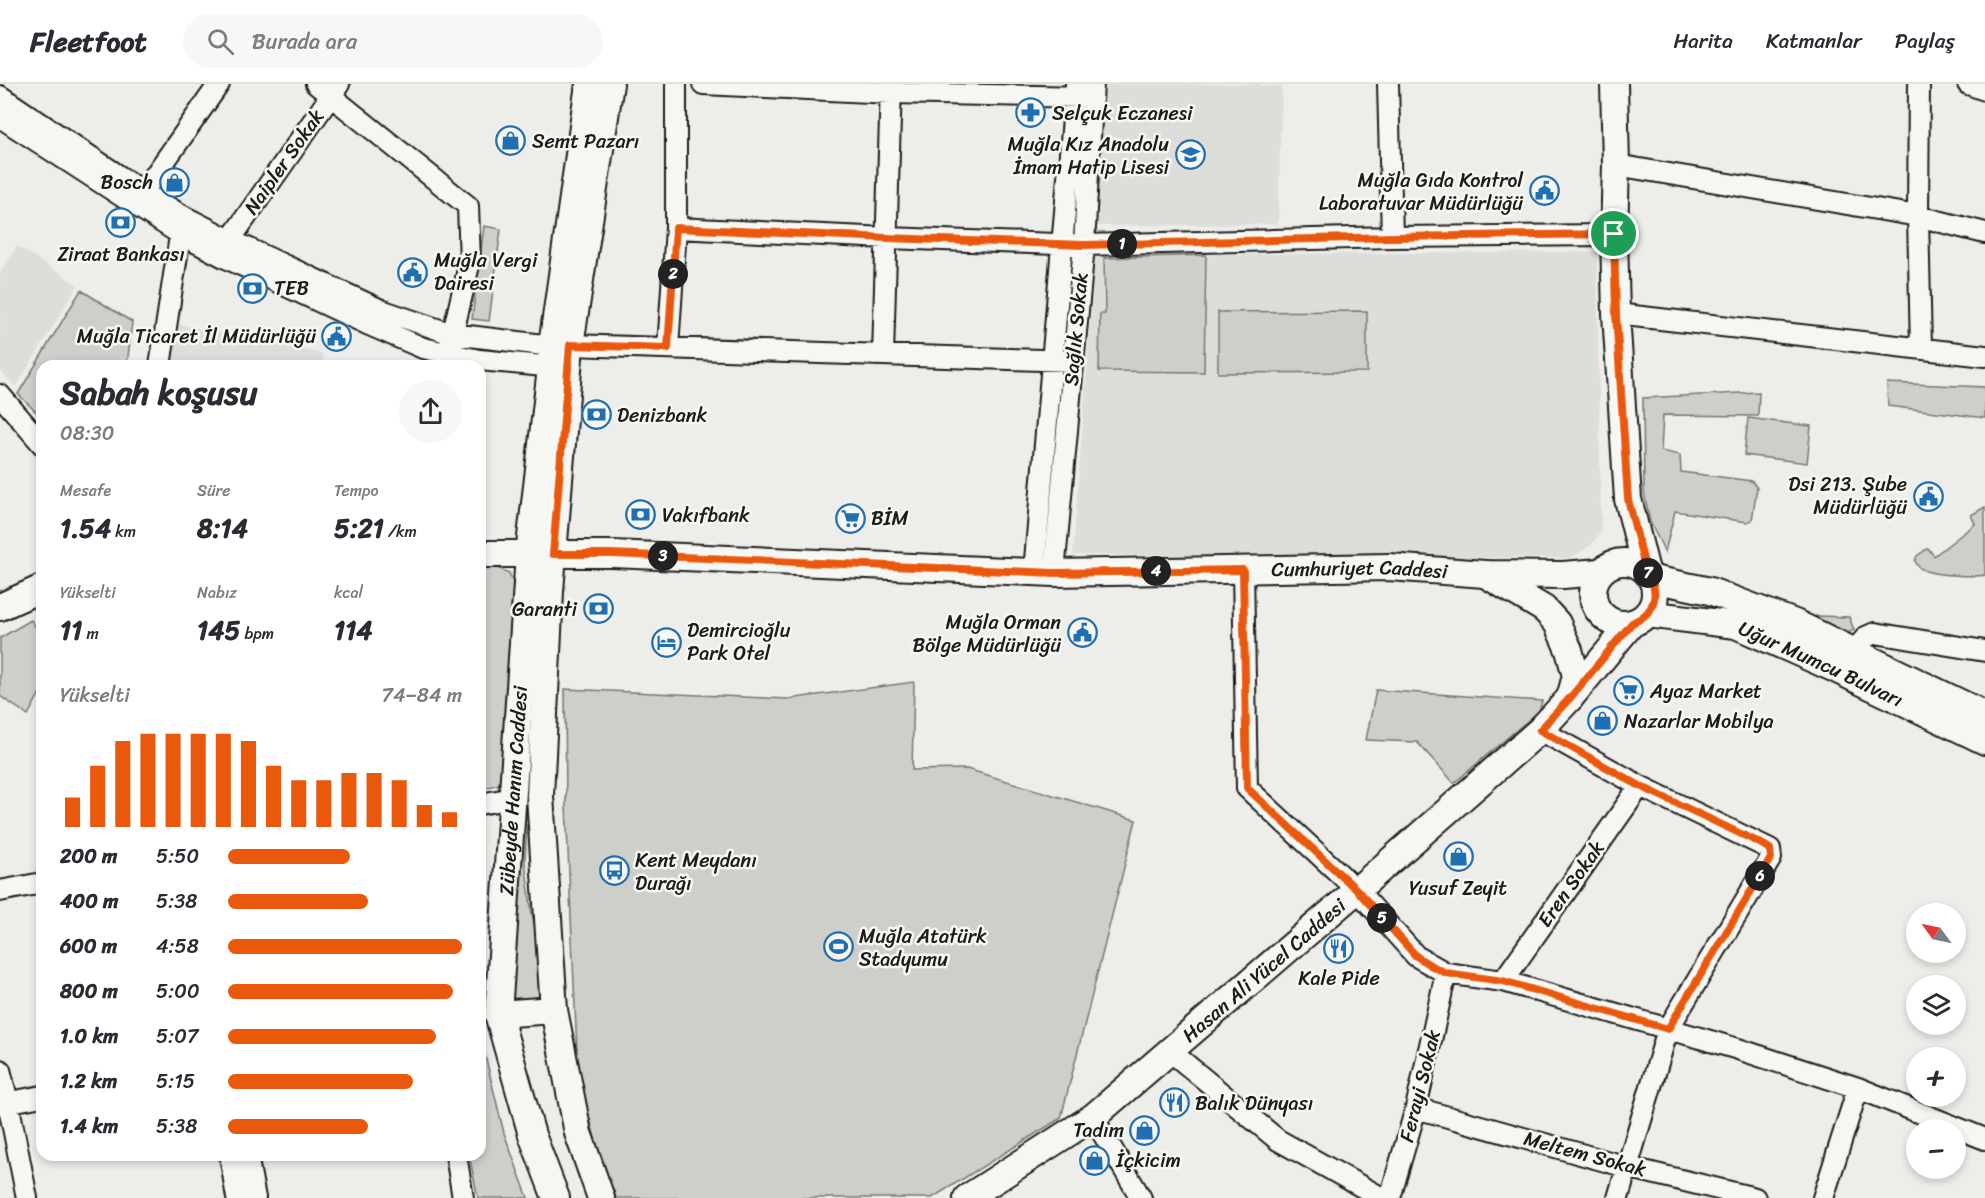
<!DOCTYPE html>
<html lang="tr">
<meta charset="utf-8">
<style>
:root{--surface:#fff;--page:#f7f7f7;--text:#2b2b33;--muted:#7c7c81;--line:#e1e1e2;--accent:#ea580c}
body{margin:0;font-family:Sriracha,sans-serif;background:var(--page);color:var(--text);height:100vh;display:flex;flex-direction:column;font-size:22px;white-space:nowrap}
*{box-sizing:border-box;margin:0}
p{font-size:20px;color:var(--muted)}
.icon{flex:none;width:33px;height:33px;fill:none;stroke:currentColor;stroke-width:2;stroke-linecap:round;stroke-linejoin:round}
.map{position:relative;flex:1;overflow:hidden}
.sheet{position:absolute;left:36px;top:276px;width:450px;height:801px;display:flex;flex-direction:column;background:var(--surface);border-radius:18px;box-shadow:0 3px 9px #0003}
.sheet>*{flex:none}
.needle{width:39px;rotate:303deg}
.buttons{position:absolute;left:1906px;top:819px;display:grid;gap:12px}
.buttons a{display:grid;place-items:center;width:60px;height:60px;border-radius:50%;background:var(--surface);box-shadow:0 3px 9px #0003;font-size:30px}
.pin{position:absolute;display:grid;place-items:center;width:51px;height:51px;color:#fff;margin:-26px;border:3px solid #fff;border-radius:50%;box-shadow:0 2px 6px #0007}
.km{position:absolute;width:30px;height:30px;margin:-15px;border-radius:50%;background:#222;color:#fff;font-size:16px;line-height:30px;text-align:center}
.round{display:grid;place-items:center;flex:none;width:63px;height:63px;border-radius:32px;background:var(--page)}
.summary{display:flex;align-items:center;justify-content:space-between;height:102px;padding:0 24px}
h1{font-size:33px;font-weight:700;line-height:45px}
.stats{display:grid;grid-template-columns:repeat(3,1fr);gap:9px;height:102px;padding:6px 24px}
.stats div{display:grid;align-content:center}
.stats b{font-size:26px;font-weight:700}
.stats small{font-size:16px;font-weight:400}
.stats p{font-size:16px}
.chart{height:168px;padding:12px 24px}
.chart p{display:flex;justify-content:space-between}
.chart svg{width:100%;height:108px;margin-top:6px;stroke:var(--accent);stroke-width:6}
ul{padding:0 24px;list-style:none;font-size:20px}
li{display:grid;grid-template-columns:96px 72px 1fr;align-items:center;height:45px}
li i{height:15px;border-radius:8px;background:var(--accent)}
header{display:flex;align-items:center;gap:36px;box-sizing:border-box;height:84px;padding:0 30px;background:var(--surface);border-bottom:2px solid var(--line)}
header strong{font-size:28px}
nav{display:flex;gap:33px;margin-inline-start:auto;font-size:21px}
.search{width:420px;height:54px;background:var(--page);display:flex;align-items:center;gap:15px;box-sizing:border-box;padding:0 21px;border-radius:33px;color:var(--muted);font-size:22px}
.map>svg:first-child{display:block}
.built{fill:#ddddda}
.green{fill:#cececb;stroke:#757574;stroke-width:1.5}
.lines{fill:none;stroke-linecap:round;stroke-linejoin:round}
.minor-casing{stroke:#1c1c1c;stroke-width:24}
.major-casing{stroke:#1c1c1c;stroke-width:30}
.minor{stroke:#f6f6f2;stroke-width:20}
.major{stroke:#f6f6f2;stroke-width:26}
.route-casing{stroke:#fff;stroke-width:12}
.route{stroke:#ea580c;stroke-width:8}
.labels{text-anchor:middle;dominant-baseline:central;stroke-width:5;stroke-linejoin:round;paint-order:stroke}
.poi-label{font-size:20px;fill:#1c1c1c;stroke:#f6f6f2;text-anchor:start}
.street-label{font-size:20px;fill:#1c1c1c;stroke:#f6f6f2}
</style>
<header>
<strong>Fleetfoot</strong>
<div class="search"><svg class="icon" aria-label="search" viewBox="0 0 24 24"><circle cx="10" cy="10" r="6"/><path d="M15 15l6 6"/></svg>Burada ara</div>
<nav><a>Harita</a><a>Katmanlar</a><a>Paylaş</a></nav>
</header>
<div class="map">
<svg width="1985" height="1114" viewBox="0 0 1985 1114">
<rect width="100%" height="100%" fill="#edede9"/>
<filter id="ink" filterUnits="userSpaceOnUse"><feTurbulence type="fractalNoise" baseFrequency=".0167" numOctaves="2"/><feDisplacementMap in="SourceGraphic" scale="12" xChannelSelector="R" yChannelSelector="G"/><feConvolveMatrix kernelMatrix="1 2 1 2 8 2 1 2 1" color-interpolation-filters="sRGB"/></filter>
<g filter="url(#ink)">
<!-- built -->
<path class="built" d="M1106,0H1260L1261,2H1282L1278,140L1095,142Z
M17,162L78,201L16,303L0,286V189Z
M1597,168L1601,448L1591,461L1571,474L1073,471L1095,171Z
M178,240L323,270L322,282H171Z"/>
<!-- green -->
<path class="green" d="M484,142L501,145L489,237L472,235Z
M1206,171L1204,288L1099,287L1100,230H1105L1104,174Z
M81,206L132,238L127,282H42V334L18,310Z
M1367,227V288L1218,289V228Z
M1887,299L1985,303V334L1888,322Z
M1759,308L1758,332L1663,331L1661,367L1680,371L1681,388L1752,397L1757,404L1752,436L1747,438L1675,427L1665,468L1650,438L1644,408L1643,314Z
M1748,334L1811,342L1807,379L1744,371Z
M1985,423V491C1974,493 1936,491 1926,487C1920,485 1917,482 1915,477L1917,472L1928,464L1934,472L1975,440L1971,431Z
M496,483L509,489L516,506L504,699L480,705V484Z
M1816,532L1849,533L1854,546L1844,551L1812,537Z
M31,536L42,552V605L28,631L0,612V554Z
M914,598L912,686L967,685L1136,736L1061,1034L932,1114H616L604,1088L578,990L566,721L565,605L788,615Z
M1376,606L1542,617L1539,627L1454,699L1417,658L1366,656Z
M522,740L527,741L525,777L532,830L546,898L542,914L520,919L508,913Z
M480,959H482L504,1049L528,1114H478L469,1071H480Z"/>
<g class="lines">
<defs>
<path id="minor" d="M316,0L468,122L470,177L450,261
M703,0L891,9L1087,13
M1388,0L1392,153
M1919,0L1918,132L1921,264
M1968,0L1985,6
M0,12L143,108L183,132L230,156L381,226L452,250L552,262L570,261L1074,277
M0,33L180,150L226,174L367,240L423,264L479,276L565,284
M1616,81L1918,132L1985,149
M143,108L219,0
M676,144L887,154L1084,161L1392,153L1614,151
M230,156L339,0
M1616,230L1985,272
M668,264L676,144V0
M883,271L891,0
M160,282L182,139
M0,311L42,360
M1243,486L1247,704L1357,806L1416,872L1446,889L1503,897L1738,965L1858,1004L1985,1055
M1034,488L1076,0
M1054,489L1084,161L1093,0
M1853,568L1866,553L1875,549L1985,567
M1540,646L1640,702L1770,765L1771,774L1668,945L1618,1114
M480,720L513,714
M0,807L42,799
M1503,897L1640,702
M1170,967L1278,1056L1382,1114
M0,986L8,1018L27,1114
M0,1020L42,1012
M1416,1024L1627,1083L1755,1114
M1093,1033L1141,1114
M230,1071L237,1114
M247,1071L255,1114
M456,1071L463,1114
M1390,1114L1416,1024L1446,889
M1823,1114L1858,1004"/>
<g id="major">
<path d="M1614,0L1616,81L1614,151L1616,230L1628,415L1646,487"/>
<path id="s1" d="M480,470H612L1054,489L1389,483L1485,490L1563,491L1600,488"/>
<circle cx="1624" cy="509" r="31"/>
<path d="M1485,490L1544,525L1557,539L1569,566L1576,592L1570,614"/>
<path d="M1653,495L1710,507L1795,539L1985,631"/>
<path d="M0,523L42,504"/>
<path id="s2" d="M1647,530L1736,541L1831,583L1985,657"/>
<path d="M498,930L554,926"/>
<path id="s3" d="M556,1114L532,1051L498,930L529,470L551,284L552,262L589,0"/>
<path d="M601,1114L578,1049L554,926L540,712L550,507L570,261L610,0"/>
<path id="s4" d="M967,1114L1093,1033L1357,806L1540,646L1570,614L1632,539"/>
</g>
</defs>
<!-- minor casing -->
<use href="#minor" class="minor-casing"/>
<!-- major casing -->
<use href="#major" class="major-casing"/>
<!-- minor -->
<use href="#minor" class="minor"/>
<!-- major -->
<use href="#major" class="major"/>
</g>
</g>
<g class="lines" filter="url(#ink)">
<defs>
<path id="route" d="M676,144L887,154L1084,161L1392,153L1614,150L1616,230L1628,415L1646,487C1661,508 1656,529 1632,539L1570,614L1540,646L1640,702L1758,758L1770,765L1771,774L1668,945L1503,897L1446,889L1430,881L1416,872L1357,806L1247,704L1243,486L1054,489L612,470H553L570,261L668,264Z"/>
</defs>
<!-- route casing -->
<use href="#route" class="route-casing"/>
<!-- route -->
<use href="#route" class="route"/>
</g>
<!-- icons -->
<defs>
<symbol id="pharmacy-ring" viewBox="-11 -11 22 22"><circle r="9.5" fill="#f6f6f2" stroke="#1f6fb2" stroke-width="1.5"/><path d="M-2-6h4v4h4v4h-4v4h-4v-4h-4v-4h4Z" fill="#1f6fb2"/></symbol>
<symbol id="shop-ring" viewBox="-11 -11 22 22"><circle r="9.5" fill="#f6f6f2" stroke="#1f6fb2" stroke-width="1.5"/><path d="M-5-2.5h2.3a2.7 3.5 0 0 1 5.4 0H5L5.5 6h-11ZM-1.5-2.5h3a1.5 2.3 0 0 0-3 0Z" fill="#1f6fb2"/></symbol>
<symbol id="school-ring" viewBox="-11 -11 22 22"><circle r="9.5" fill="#f6f6f2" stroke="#1f6fb2" stroke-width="1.5"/><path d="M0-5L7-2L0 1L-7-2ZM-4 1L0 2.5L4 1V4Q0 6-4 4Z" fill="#1f6fb2"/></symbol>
<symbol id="civic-ring" viewBox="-11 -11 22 22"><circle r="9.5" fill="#f6f6f2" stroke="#1f6fb2" stroke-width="1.5"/><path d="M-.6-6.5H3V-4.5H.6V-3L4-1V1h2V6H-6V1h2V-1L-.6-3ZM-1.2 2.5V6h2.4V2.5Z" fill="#1f6fb2"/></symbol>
<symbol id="bank-ring" viewBox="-11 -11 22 22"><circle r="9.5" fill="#f6f6f2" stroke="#1f6fb2" stroke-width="1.5"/><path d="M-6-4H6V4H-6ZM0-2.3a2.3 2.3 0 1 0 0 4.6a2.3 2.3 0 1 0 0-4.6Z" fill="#1f6fb2"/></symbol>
<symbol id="supermarket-ring" viewBox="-11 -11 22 22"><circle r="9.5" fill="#f6f6f2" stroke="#1f6fb2" stroke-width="1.5"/><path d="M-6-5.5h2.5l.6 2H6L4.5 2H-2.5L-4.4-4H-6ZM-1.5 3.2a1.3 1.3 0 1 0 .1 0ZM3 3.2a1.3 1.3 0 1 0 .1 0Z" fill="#1f6fb2"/></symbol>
<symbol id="hotel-ring" viewBox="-11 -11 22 22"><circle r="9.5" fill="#f6f6f2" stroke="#1f6fb2" stroke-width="1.5"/><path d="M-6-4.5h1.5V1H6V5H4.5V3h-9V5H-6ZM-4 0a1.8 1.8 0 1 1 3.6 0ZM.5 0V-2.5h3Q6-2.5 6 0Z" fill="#1f6fb2"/></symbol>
<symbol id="bus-ring" viewBox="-11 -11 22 22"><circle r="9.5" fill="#f6f6f2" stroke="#1f6fb2" stroke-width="1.5"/><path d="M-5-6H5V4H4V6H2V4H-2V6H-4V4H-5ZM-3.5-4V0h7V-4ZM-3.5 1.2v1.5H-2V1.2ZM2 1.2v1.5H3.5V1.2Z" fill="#1f6fb2"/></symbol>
<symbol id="stadium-ring" viewBox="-11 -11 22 22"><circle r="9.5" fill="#f6f6f2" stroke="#1f6fb2" stroke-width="1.5"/><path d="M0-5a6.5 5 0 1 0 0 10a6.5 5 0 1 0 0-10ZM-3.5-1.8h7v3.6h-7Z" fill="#1f6fb2"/></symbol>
<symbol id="restaurant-ring" viewBox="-11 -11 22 22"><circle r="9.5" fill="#f6f6f2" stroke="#1f6fb2" stroke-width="1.5"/><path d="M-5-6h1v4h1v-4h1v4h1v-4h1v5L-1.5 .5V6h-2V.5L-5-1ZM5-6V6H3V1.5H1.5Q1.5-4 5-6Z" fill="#1f6fb2"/></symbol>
</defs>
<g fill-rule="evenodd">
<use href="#pharmacy-ring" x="1014" y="12" width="33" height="33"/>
<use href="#shop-ring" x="494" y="40" width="33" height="33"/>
<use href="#school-ring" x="1174" y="54" width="33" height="33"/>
<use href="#shop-ring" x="158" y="82" width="33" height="33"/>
<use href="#civic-ring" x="1528" y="90" width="33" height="33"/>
<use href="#bank-ring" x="104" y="122" width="33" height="33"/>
<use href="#civic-ring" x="396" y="172" width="33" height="33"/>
<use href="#bank-ring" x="236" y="188" width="33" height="33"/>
<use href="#civic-ring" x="320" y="236" width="33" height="33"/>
<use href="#bank-ring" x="580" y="314" width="33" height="33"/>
<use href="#civic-ring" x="1912" y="396" width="33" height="33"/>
<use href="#bank-ring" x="624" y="414" width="33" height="33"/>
<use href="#supermarket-ring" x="834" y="418" width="33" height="33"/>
<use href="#bank-ring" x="582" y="508" width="33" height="33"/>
<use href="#civic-ring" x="1066" y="532" width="33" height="33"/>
<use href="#hotel-ring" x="650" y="542" width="33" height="33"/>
<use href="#supermarket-ring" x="1612" y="590" width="33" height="33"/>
<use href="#shop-ring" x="1586" y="620" width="33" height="33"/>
<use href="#shop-ring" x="1442" y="756" width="33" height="33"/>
<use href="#bus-ring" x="598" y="770" width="33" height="33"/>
<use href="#stadium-ring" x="822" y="846" width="33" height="33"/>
<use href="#restaurant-ring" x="1322" y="848" width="33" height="33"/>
<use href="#restaurant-ring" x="1158" y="1002" width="33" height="33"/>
<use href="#shop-ring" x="1128" y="1030" width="33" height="33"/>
<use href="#shop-ring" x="1078" y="1060" width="33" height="33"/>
</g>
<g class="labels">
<!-- poi labels -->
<g class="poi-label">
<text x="1052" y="29">Selçuk Eczanesi</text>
<text x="532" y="57">Semt Pazarı</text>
<text x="1169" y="60" text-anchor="end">Muğla Kız Anadolu<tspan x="1169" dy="23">İmam Hatip Lisesi</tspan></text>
<text x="1523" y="96" text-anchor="end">Muğla Gıda Kontrol<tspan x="1523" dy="23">Laboratuvar Müdürlüğü</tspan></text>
<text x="153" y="98" text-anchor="end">Bosch</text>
<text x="121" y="170" text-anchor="middle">Ziraat Bankası</text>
<text x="434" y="176">Muğla Vergi<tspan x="434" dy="23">Dairesi</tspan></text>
<text x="274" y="204">TEB</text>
<text x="316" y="252" text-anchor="end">Muğla Ticaret İl Müdürlüğü</text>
<text x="617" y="331">Denizbank</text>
<text x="1907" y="400" text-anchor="end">Dsi 213. Şube<tspan x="1907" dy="23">Müdürlüğü</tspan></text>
<text x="662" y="431">Vakıfbank</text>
<text x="871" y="434">BİM</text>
<text x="577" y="525" text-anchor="end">Garanti</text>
<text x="1061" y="538" text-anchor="end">Muğla Orman<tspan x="1061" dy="23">Bölge Müdürlüğü</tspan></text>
<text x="687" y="546">Demircioğlu<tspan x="687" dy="23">Park Otel</tspan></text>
<text x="1650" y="607">Ayaz Market</text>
<text x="1624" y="637">Nazarlar Mobilya</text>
<text x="635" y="776">Kent Meydanı<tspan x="635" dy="23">Durağı</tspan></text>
<text x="1458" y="804" text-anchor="middle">Yusuf Zeyit</text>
<text x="859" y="852">Muğla Atatürk<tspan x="859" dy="23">Stadyumu</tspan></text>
<text x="1339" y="894" text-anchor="middle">Kale Pide</text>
<text x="1195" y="1019">Balık Dünyası</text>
<text x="1124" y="1046" text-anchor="end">Tadım</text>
<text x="1116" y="1076">İçkicim</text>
</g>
<!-- street labels -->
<g class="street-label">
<text transform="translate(284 78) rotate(-55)">Naipler Sokak</text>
<text transform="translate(1076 245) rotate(-85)">Sağlık Sokak</text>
<text stroke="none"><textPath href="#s1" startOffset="880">Cumhuriyet Caddesi</textPath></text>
<text stroke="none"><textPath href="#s2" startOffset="183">Uğur Mumcu Bulvarı</textPath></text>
<text stroke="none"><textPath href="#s3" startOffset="417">Zübeyde Hanım Caddesi</textPath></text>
<text transform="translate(1571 800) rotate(-55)">Eren Sokak</text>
<text stroke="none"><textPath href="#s4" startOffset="375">Hasan Ali Yücel Caddesi</textPath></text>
<text transform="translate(1420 1002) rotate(-76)">Ferayi Sokak</text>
<text transform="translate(1585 1070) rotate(15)">Meltem Sokak</text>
</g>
</g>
</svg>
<div class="buttons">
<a><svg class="needle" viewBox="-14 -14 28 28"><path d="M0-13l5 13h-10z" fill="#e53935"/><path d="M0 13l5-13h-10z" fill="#7c7c81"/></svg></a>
<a><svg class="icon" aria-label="layers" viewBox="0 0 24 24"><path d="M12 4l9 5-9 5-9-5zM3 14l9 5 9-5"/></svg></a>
<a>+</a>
<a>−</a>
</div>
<div class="pin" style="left:1614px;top:150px;background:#1e9e55"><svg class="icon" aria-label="arrive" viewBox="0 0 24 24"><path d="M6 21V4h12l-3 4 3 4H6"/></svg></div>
<b class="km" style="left:1122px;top:160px">1</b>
<b class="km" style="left:673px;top:190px">2</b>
<b class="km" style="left:663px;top:472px">3</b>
<b class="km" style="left:1156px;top:487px">4</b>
<b class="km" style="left:1382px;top:834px">5</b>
<b class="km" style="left:1760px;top:792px">6</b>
<b class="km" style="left:1648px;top:489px">7</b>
<section class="sheet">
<div class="summary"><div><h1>Sabah koşusu</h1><p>08:30</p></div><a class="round"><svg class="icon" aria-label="share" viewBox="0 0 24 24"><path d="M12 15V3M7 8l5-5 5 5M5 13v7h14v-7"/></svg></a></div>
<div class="stats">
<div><p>Mesafe</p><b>1.54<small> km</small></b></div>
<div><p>Süre</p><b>8:14</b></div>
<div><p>Tempo</p><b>5:21<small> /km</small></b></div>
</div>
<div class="stats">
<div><p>Yükselti</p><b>11<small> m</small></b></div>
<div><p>Nabız</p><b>145<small> bpm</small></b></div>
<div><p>kcal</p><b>114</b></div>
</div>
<div class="chart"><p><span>Yükselti</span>74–84 m</p>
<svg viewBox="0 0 160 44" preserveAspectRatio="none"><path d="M5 44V32M15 44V19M25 44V9M35 44V6M45 44V6M55 44V6M65 44V6M75 44V9M85 44V19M95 44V25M105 44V25M115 44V22M125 44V22M135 44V25M145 44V35M155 44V38"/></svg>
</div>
<ul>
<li><b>200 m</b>5:50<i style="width:52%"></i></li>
<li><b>400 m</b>5:38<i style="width:60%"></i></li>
<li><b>600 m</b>4:58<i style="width:100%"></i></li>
<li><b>800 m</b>5:00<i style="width:96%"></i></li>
<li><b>1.0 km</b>5:07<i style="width:89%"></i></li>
<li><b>1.2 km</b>5:15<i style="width:79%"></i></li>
<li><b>1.4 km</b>5:38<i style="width:60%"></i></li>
</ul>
</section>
</div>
